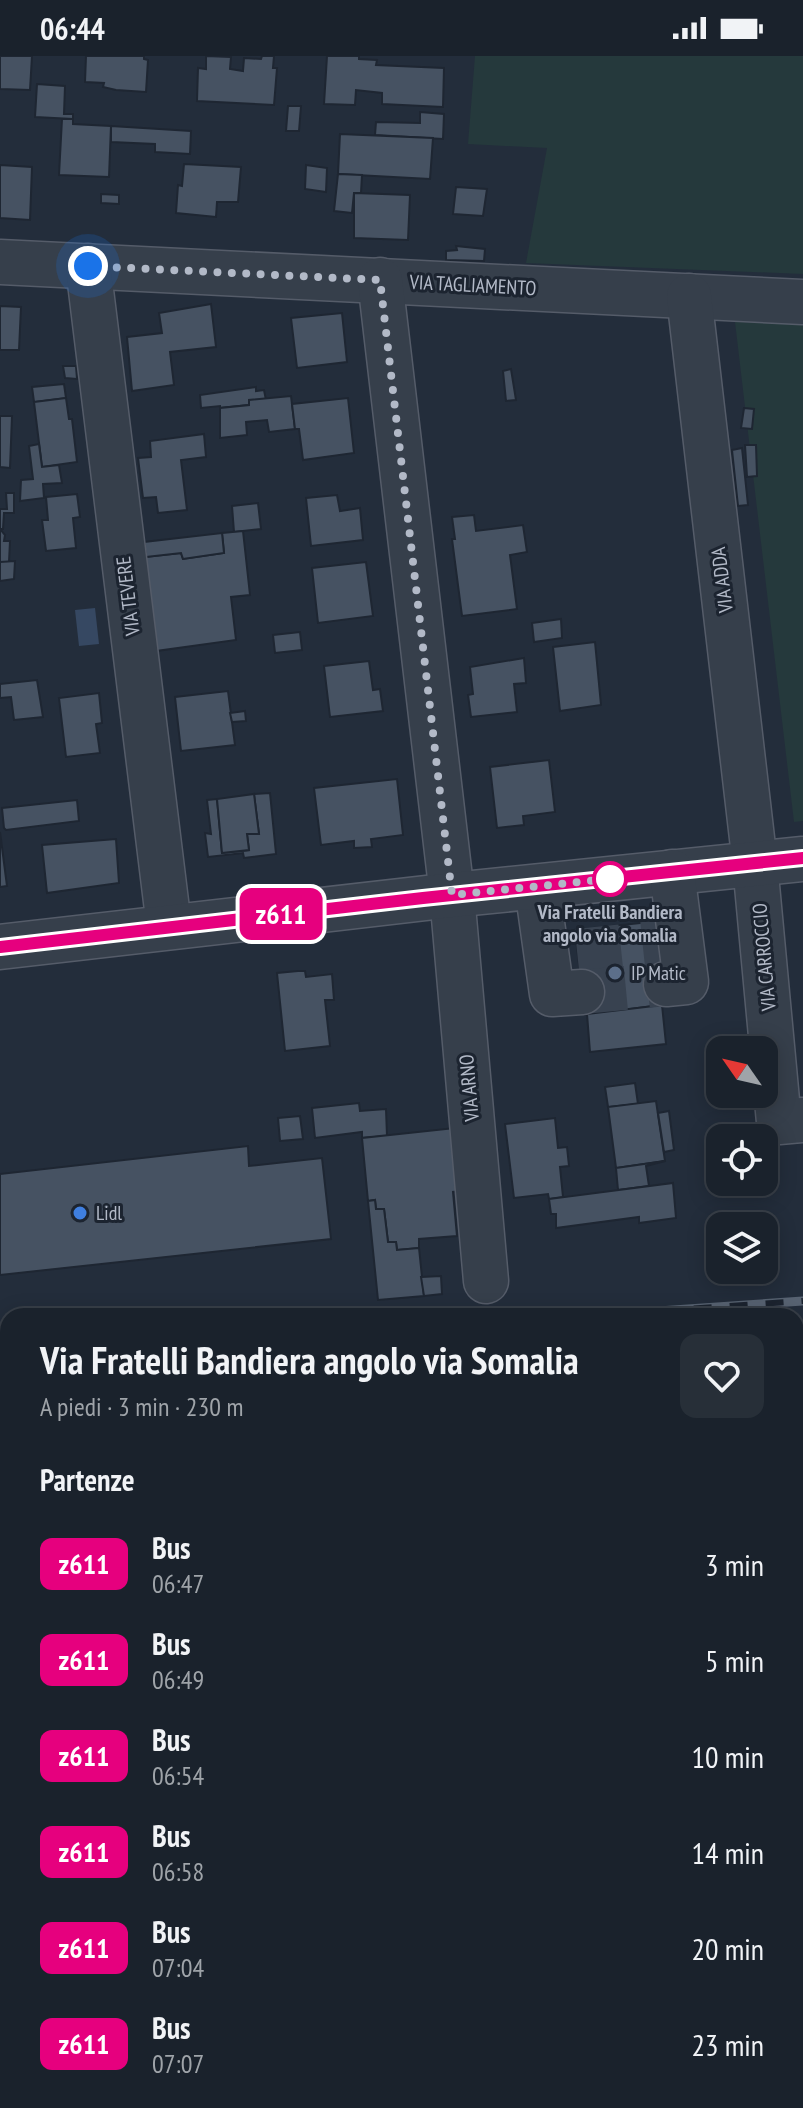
<!DOCTYPE html>
<html lang="it">
<meta charset="utf-8">
<style>
:root{--surface:#1a222c;--page:#272f38;--text:#f1f3f6;--muted:#9fa4a9;--line:#383f48}
body{margin:0;font-family:"PT Sans Narrow",sans-serif;background:var(--page);color:var(--text);height:100vh;display:flex;flex-direction:column;font-size:30px;white-space:nowrap}
*{box-sizing:border-box;margin:0}
p{font-size:26px;color:var(--muted)}
.icon{flex:none;width:44px;height:44px;fill:none;stroke:currentColor;stroke-width:2;stroke-linecap:round;stroke-linejoin:round}
.map{position:relative;flex:1;overflow:hidden}
.details{position:absolute;left:0px;top:1252px;width:804px;height:800px;display:flex;flex-direction:column;background:var(--surface);border-radius:24px 24px 0 0;box-shadow:0 4px 20px #0003,0 0 0 2px var(--line)}
.details>*{flex:none}
.badge{padding:0 16px;border-radius:12px;font-size:28px;line-height:52px}
.needle{width:52px;rotate:304deg}
.controls{position:absolute;left:706px;top:980px;display:grid;gap:16px}
.controls a{display:grid;place-items:center;width:72px;height:72px;border-radius:16px;background:var(--surface);box-shadow:0 4px 20px #0003,0 0 0 2px var(--line);font-size:40px}
.you{position:absolute;width:40px;height:40px;margin:-20px;border:6px solid #fff;border-radius:50%;background:#1a73e8;box-shadow:0 0 0 12px #1a73e833}
.map>.badge{position:absolute;translate:-50% -50%;box-shadow:0 0 0 4px #fff}
h2{padding:0 40px;font-size:30px;line-height:72px}
.round{display:grid;place-items:center;flex:none;width:84px;height:84px;border-radius:16px;background:var(--page)}
.overview{display:flex;align-items:center;justify-content:space-between;height:136px;padding:0 40px}
h1{font-size:38px;font-weight:700;line-height:60px}
ul{padding:0;list-style:none}
li{display:flex;align-items:center;gap:24px;height:96px;padding:0 40px}
li div{flex:1}
li b{display:block;font-size:30px}
li em{font-style:normal}
li .badge{min-width:88px;font-weight:700;text-align:center}
.status{display:flex;justify-content:space-between;align-items:center;height:56px;padding:0 40px;background:var(--surface);direction:ltr}
.status svg{height:22px;fill:currentColor}
.map>svg:first-child{display:block}
.green{fill:#25393c}
.water{fill:#364862}
.building{fill:#465262;stroke:#1e2632;stroke-width:2}
.lines{fill:none;stroke-linecap:round;stroke-linejoin:round}
.minor-tunnel{stroke:#384250;stroke-width:44;stroke-dasharray:44 22;stroke-linecap:butt}
.minor-casing{stroke:#555c69;stroke-width:47}
.path{stroke:#425659;stroke-width:5;stroke-dasharray:6 6;stroke-linecap:butt}
.minor{stroke:#363f4b;stroke-width:44}
.rail-casing{stroke:#586372;stroke-width:9}
.rail{stroke:#1c2430;stroke-width:6;stroke-dasharray:18;stroke-linecap:butt}
.line-casing{stroke:#fff;stroke-width:18}
.line{stroke:#e6007e;stroke-width:12}
.walk{stroke:#b2b9c7;stroke-width:8;stroke-dasharray:0 14.4}
.stop-dot{fill:#fff;stroke:#e6007e;stroke-width:4}
.service-dot{fill:#5c6f8a;stroke:#1c2430;stroke-width:3}
.shop-dot{fill:#3f7fe0;stroke:#1c2430;stroke-width:3}
.labels{text-anchor:middle;dominant-baseline:central;stroke-width:6;stroke-linejoin:round;paint-order:stroke}
.street-label{font-size:20px;fill:#b2b9c7;stroke:#1c2430}
.stop-label{font-size:20px;font-weight:bold;fill:#b2b9c7;stroke:#1c2430}
.poi-label{font-size:20px;fill:#b2b9c7;stroke:#1c2430;text-anchor:start}
</style>
<div class="status"><b>06:44</b><svg viewBox="0 0 49 12"><path d="M0 12V9h3v3zM5 12V6h3v6zM10 12V3h3v9zM15 12V0h3v12zM26 1h20v11H26zM47 4h2v5h-2z"/></svg></div>
<div class="map">
<svg width="803" height="2052" viewBox="0 0 803 2052">
<rect width="100%" height="100%" fill="#232d3b"/>
<g class="green">
<polygon points="475,0 803,0 803,218 526,207 547,92 468,88"/>
<polygon points="735,266 803,268 803,765 794,766"/>
<polygon points="796,1291 803,1291 803,1549 796,1551"/>
<polygon points="8,1336 8,1529 0,1529 0,1337"/>
</g>
<polygon class="water" points="95,552 99,588 79,590 75,554"/>
<g class="building">
<polygon points="0,0 32,0 30,34 0,33"/>
<polygon points="86,0 144,0 144,3 148,4 146,36 116,34 103,31 104,27 85,26"/>
<polygon points="206,0 231,1 230,13 243,15 244,2 261,3 262,0 274,0 273,12 277,12 274,49 197,45 198,12 206,13"/>
<polygon points="327,0 359,0 359,3 377,4 376,9 444,12 443,51 382,48 382,37 356,34 355,49 324,48"/>
<polygon points="37,28 65,30 64,58 73,58 73,63 35,61"/>
<polygon points="288,50 301,50 299,75 286,75"/>
<polygon points="420,56 444,58 443,83 375,79 376,66 420,67"/>
<polygon points="62,63 73,63 73,68 111,70 109,121 59,119"/>
<polygon points="111,70 191,75 190,98 155,96 155,88 111,86"/>
<polygon points="340,78 433,82 430,123 338,118"/>
<polygon points="184,108 241,111 238,146 217,146 216,161 176,157 178,129 182,130"/>
<polygon points="0,109 32,111 30,164 0,162"/>
<polygon points="306,109 327,112 326,136 305,133"/>
<polygon points="338,118 362,119 361,137 354,137 352,157 334,155"/>
<polygon points="456,131 487,133 483,160 453,158"/>
<polygon points="354,137 410,139 408,184 354,182"/>
<polygon points="101,138 119,139 119,148 101,147"/>
<polygon points="456,190 485,193 484,205 446,204 446,195 457,194"/>
<polygon points="211,248 216,291 170,296 174,329 132,335 127,281 162,277 159,257"/>
<polygon points="0,250 21,251 19,294 0,294"/>
<polygon points="342,257 347,306 297,312 291,262"/>
<polygon points="63,310 76,310 77,323 65,322"/>
<polygon points="511,313 516,344 506,345 503,315"/>
<polygon points="64,328 66,342 34,346 32,331"/>
<polygon points="256,331 256,335 264,334 266,344 249,344 249,349 220,352 220,350 201,352 200,339"/>
<polygon points="291,340 295,373 269,376 267,364 246,366 247,379 220,382 220,352 249,349 249,344"/>
<polygon points="66,342 69,363 72,363 77,406 42,411 34,346"/>
<polygon points="348,342 354,397 303,404 299,373 295,373 292,348"/>
<polygon points="744,352 754,353 752,373 741,372"/>
<polygon points="0,360 12,360 10,412 0,411"/>
<polygon points="204,378 206,401 181,404 187,454 158,457 156,441 143,442 138,402 151,401 150,385"/>
<polygon points="39,388 42,411 59,409 62,427 43,428 44,442 20,445 21,424 33,423 29,390"/>
<polygon points="745,389 756,389 757,420 747,421"/>
<polygon points="742,392 748,449 738,450 732,394"/>
<polygon points="6,437 14,437 14,457 4,457 3,473 0,473 0,453 7,453"/>
<polygon points="77,438 80,461 73,462 76,492 46,495 42,464 48,464 46,441"/>
<polygon points="337,439 340,455 360,452 363,484 311,490 306,442"/>
<polygon points="258,447 261,473 234,476 232,450"/>
<polygon points="474,459 476,475 523,469 527,496 510,499 517,553 462,560 452,483 455,483 452,461"/>
<polygon points="0,473 5,479 4,485 10,485 9,506 0,506"/>
<polygon points="243,475 250,539 231,541 236,584 156,595 145,501 181,497 183,503 224,497 222,477"/>
<polygon points="222,477 224,497 183,503 181,497 146,501 144,486"/>
<polygon points="15,505 14,523 0,525 0,506"/>
<polygon points="366,506 373,560 318,567 312,512"/>
<polygon points="561,563 562,582 534,586 532,567"/>
<polygon points="300,576 302,594 275,597 273,579"/>
<polygon points="595,586 601,649 560,655 553,591"/>
<polygon points="524,602 526,627 514,628 517,656 471,661 468,639 473,638 470,611"/>
<polygon points="369,605 373,634 380,633 383,655 330,661 324,610"/>
<polygon points="37,624 43,661 14,664 11,641 0,642 0,628"/>
<polygon points="228,635 235,689 181,695 175,641"/>
<polygon points="99,637 102,667 96,668 100,697 66,701 59,642"/>
<polygon points="245,655 246,665 232,666 230,657"/>
<polygon points="549,704 555,756 523,760 524,769 497,772 490,711"/>
<polygon points="397,723 403,779 371,783 372,791 354,792 354,785 321,789 314,732"/>
<polygon points="270,737 276,798 244,802 243,797 208,801 205,777 211,778 207,744 217,743 222,797 249,794 247,778 259,778 254,738"/>
<polygon points="254,738 259,778 247,778 249,794 222,797 217,743"/>
<polygon points="77,744 79,765 6,774 4,772 2,752"/>
<polygon points="0,776 7,830 0,831"/>
<polygon points="116,783 119,827 47,837 42,789"/>
<polygon points="659,865 668,948 585,959 575,874"/>
<polygon points="298,915 305,915 306,921 332,918 334,944 325,944 330,990 285,995 277,917"/>
<polygon points="662,949 666,988 590,996 587,958"/>
<polygon points="635,1027 638,1048 608,1051 605,1031"/>
<polygon points="656,1045 665,1105 616,1112 608,1051"/>
<polygon points="359,1047 360,1055 386,1053 387,1080 362,1082 362,1076 315,1082 312,1052"/>
<polygon points="669,1055 674,1094 664,1096 658,1057"/>
<polygon points="300,1060 303,1083 280,1085 278,1062"/>
<polygon points="555,1062 558,1092 567,1091 569,1110 560,1111 563,1141 549,1143 548,1138 514,1142 505,1068"/>
<polygon points="455,1072 462,1135 453,1136 457,1180 419,1183 419,1192 397,1194 396,1186 388,1186 384,1153 376,1153 375,1144 368,1145 362,1082"/>
<polygon points="248,1090 249,1110 322,1102 331,1183 0,1219 0,1118"/>
<polygon points="665,1105 646,1110 649,1130 618,1134 616,1112"/>
<polygon points="673,1127 676,1162 639,1167 639,1161 556,1172 556,1158 551,1158 549,1143"/>
<polygon points="375,1144 376,1153 384,1153 388,1186 396,1186 397,1194 419,1192 424,1240 378,1244 368,1145"/>
<polygon points="441,1220 442,1238 424,1240 421,1221"/>
<polygon points="796,1588 802,1588 803,1594 803,1669 796,1670"/>
<polygon points="8,1615 8,1675 0,1676 0,1616"/>
<polygon points="8,1954 8,1969 0,1969 0,1955"/>
<polygon points="0,1969 8,1969 8,2001 0,2002"/>
<polygon points="43,2044 124,2044 125,2052 44,2052"/>
<polygon points="124,2044 150,2044 151,2052 125,2052"/>
<polygon points="150,2044 194,2044 195,2052 151,2052"/>
<polygon points="583,2044 605,2044 606,2052 584,2052"/>
<polygon points="643,2044 708,2044 709,2052 644,2052"/>
<polygon points="708,2044 745,2044 746,2052 709,2052"/>
</g>
<g class="lines">
<g class="minor-tunnel">
<polyline points="577,895 662,886"/>
<polyline points="582,936 666,928"/>
</g>
<defs>
<g id="minor">
<polyline points="0,206 803,246"/>
<polyline points="88,210 169,870"/>
<polyline points="380,224 452,839 486,1225"/>
<polyline points="689,240 755,808 779,1066 803,1064"/>
<polyline points="537,831 552,938 582,936"/>
<polyline points="0,891 452,839 803,803"/>
<polyline points="666,928 686,926 672,816"/>
<polyline points="0,1536 8,1536"/>
<polyline points="0,1872 8,1871"/>
<polyline points="796,1962 803,1961"/>
<polyline points="469,2044 470,2052"/>
</g>
</defs>
<use href="#minor" class="minor-casing"/>
<polyline class="path" points="796,1428 803,1427"/>
<use href="#minor" class="minor"/>
<defs>
<g id="rail">
<polyline points="586,1260 803,1245"/>
<polyline points="796,1277 803,1276"/>
<polyline points="0,1299 8,1299"/>
<polyline points="0,1328 8,1327"/>
</g>
</defs>
<use href="#rail" class="rail-casing"/>
<use href="#rail" class="rail"/>
</g>
<g class="lines">
<defs>
<polyline id="line" points="0,891 423,842 803,802"/>
</defs>
<use href="#line" class="line-casing"/>
<use href="#line" class="line"/>
<polyline class="walk" points="88,210 380,224 452,839 618,822 610,823"/>
</g>
<circle class="stop-dot" cx="610" cy="823" r="16"/>
<circle class="service-dot" cx="615" cy="917" r="8"/>
<circle class="shop-dot" cx="80" cy="1157" r="8"/>
<g class="labels">
<g class="street-label">
<text transform="translate(473 229) rotate(3)">VIA TAGLIAMENTO</text>
<text transform="translate(722 524) rotate(-97)">VIA ADDA</text>
<text transform="translate(128 540) rotate(-97)">VIA TEVERE</text>
<text transform="translate(764 901) rotate(-95)">VIA CARROCCIO</text>
<text transform="translate(469 1032) rotate(-95)">VIA ARNO</text>
</g>
<g class="stop-label">
<text x="610" y="856">Via Fratelli Bandiera<tspan x="610" dy="23">angolo via Somalia</tspan></text>
</g>
<g class="poi-label">
<text x="631" y="917">IP Matic</text>
<text x="96" y="1157">Lidl</text>
</g>
</g>
</svg>
<div class="controls">
<a><svg class="needle" viewBox="-14 -14 28 28"><path d="M0-13l5 13h-10z" fill="#e53935"/><path d="M0 13l5-13h-10z" fill="#9fa4a9"/></svg></a>
<a><svg class="icon" aria-label="locate" viewBox="0 0 24 24"><circle cx="12" cy="12" r="6"/><path d="M12 2v4M12 18v4M2 12h4M18 12h4"/></svg></a>
<a><svg class="icon" aria-label="layers" viewBox="0 0 24 24"><path d="M12 4l9 5-9 5-9-5zM3 14l9 5 9-5"/></svg></a>
</div>
<div class="you" style="left:88px;top:210px"></div>
<b class="badge" style="left:281px;top:858px;background:#e6007e;color:#fff">z611</b>
<section class="details">
<div class="overview"><div><h1>Via Fratelli Bandiera angolo via Somalia</h1><p>A piedi · 3 min · 230 m</p></div><a class="round"><svg class="icon" aria-label="heart" viewBox="0 0 24 24"><path d="M12 20l-8-8c-3-5 5-10 8-4 3-6 11-1 8 4z"/></svg></a></div>
<h2>Partenze</h2>
<ul>
<li><span class="badge" style="background:#e6007e;color:#fff">z611</span><div><b>Bus</b><p>06:47</p></div><em>3 min</em></li>
<li><span class="badge" style="background:#e6007e;color:#fff">z611</span><div><b>Bus</b><p>06:49</p></div><em>5 min</em></li>
<li><span class="badge" style="background:#e6007e;color:#fff">z611</span><div><b>Bus</b><p>06:54</p></div><em>10 min</em></li>
<li><span class="badge" style="background:#e6007e;color:#fff">z611</span><div><b>Bus</b><p>06:58</p></div><em>14 min</em></li>
<li><span class="badge" style="background:#e6007e;color:#fff">z611</span><div><b>Bus</b><p>07:04</p></div><em>20 min</em></li>
<li><span class="badge" style="background:#e6007e;color:#fff">z611</span><div><b>Bus</b><p>07:07</p></div><em>23 min</em></li>
</ul>
</section>
</div>
